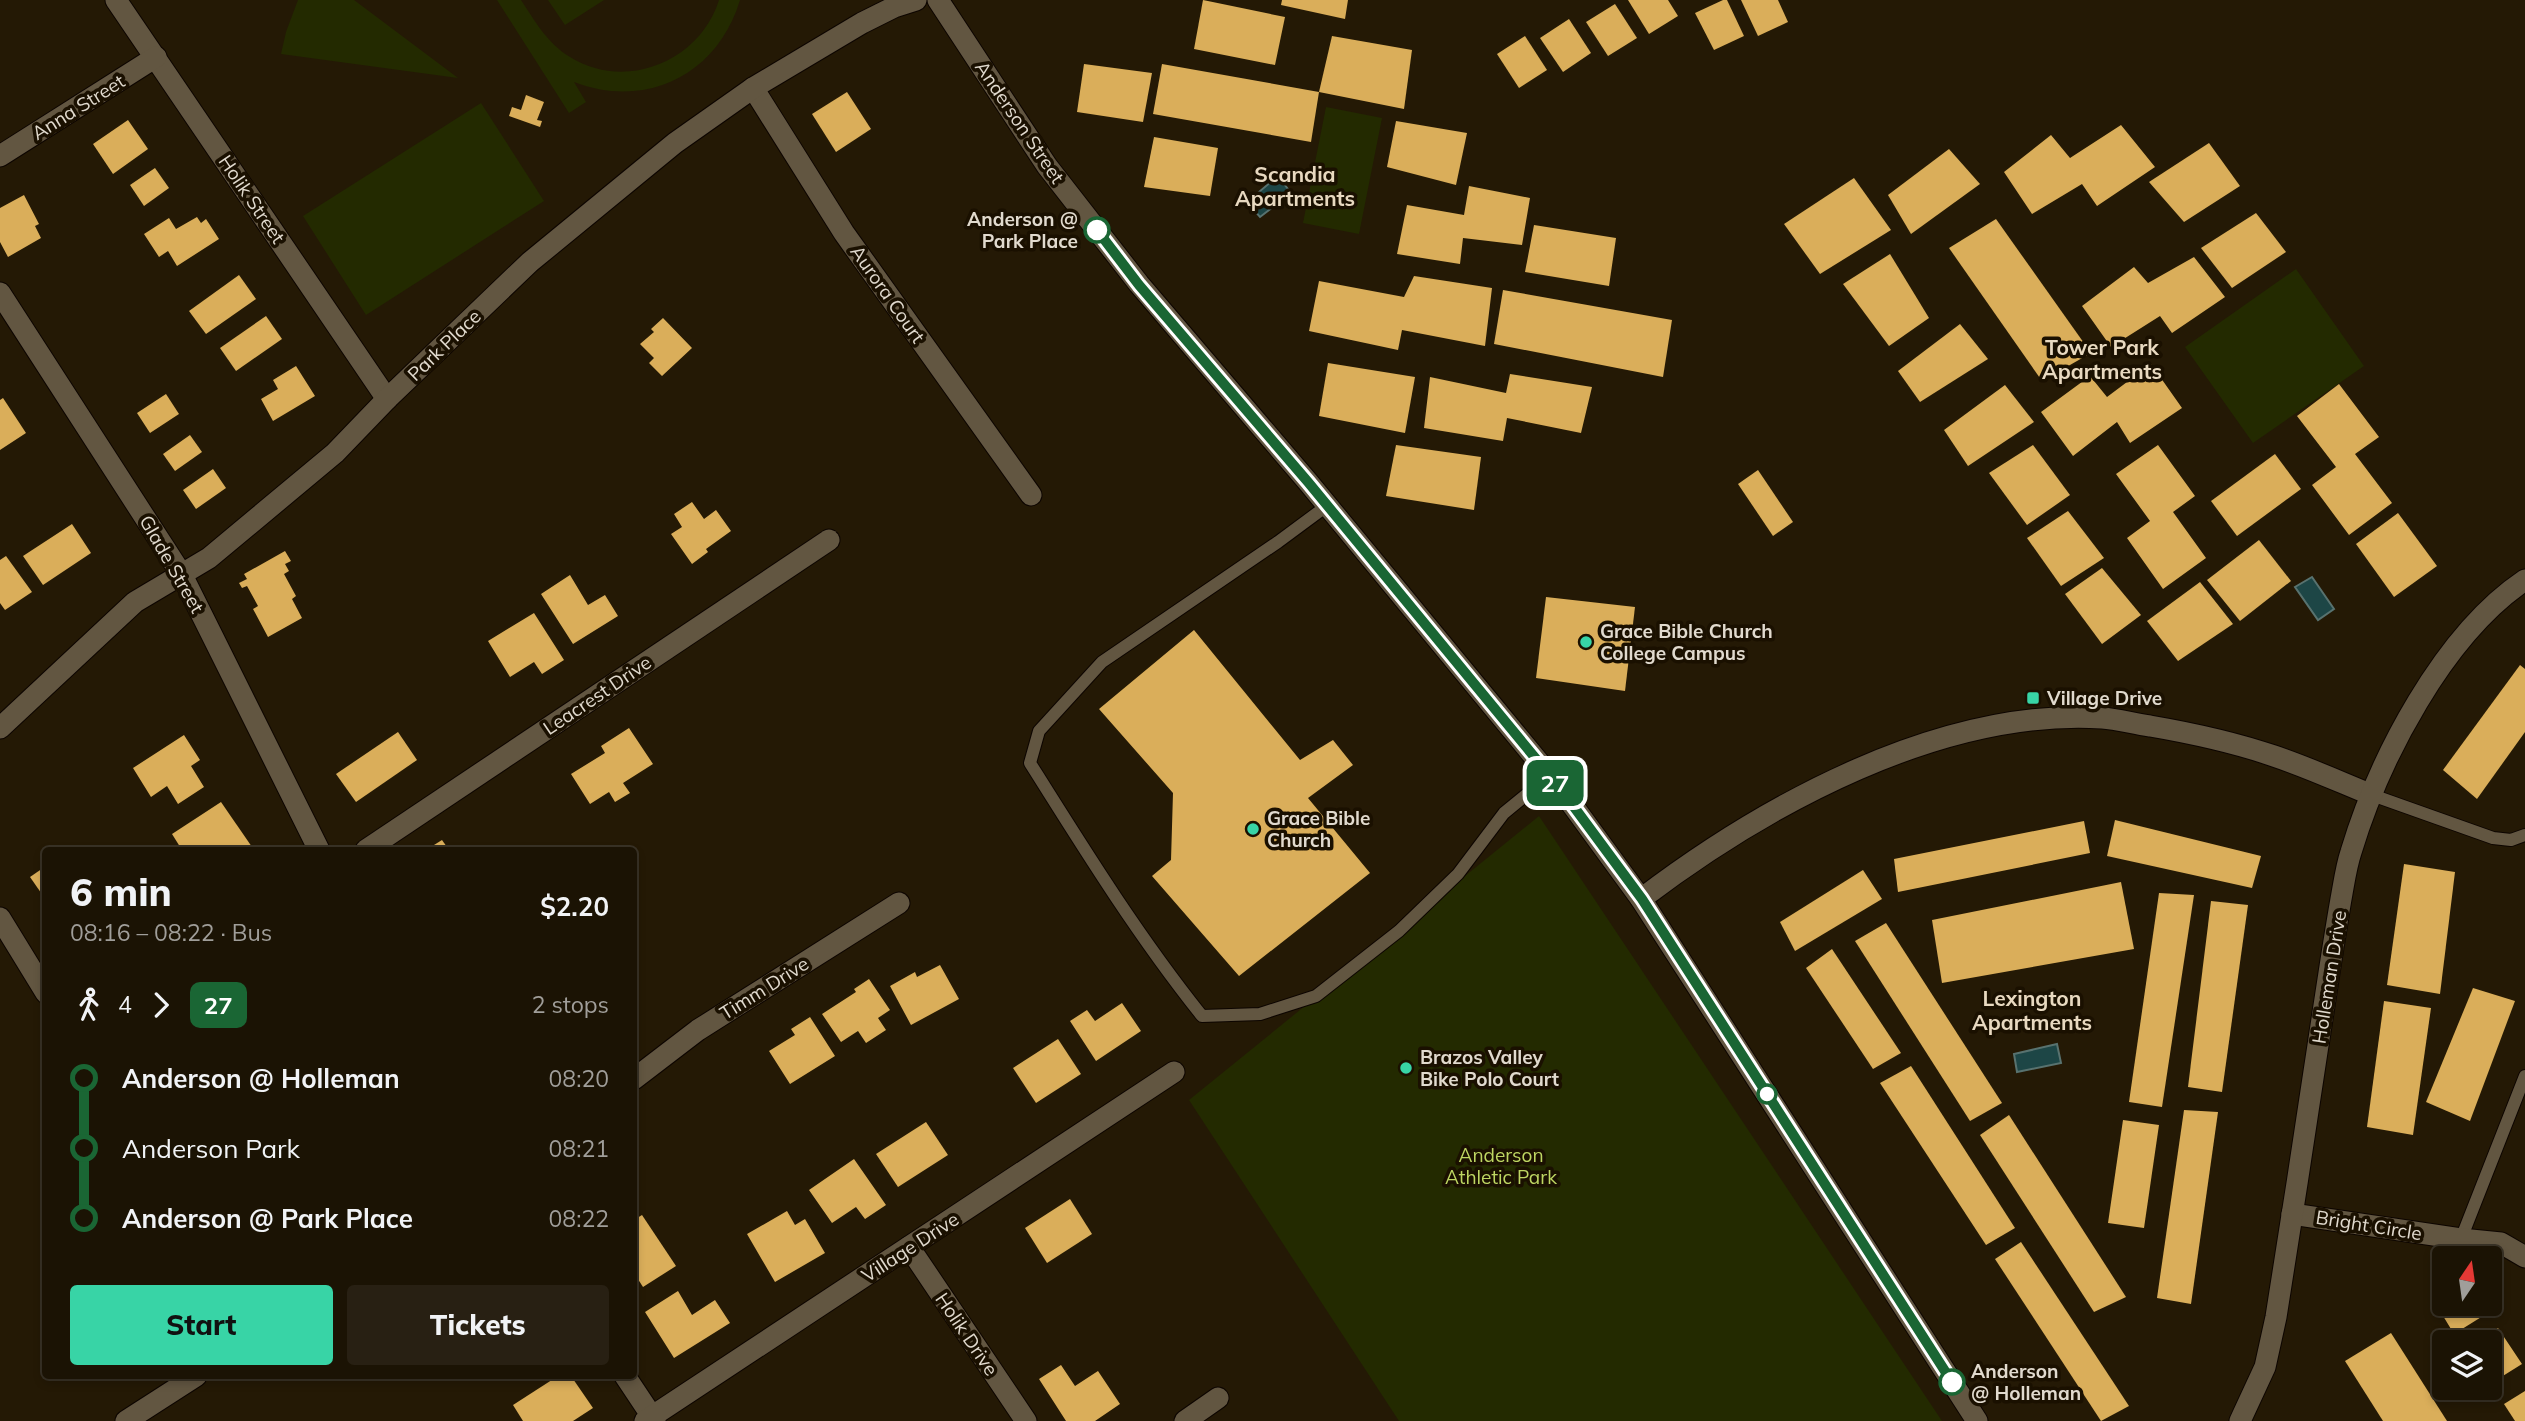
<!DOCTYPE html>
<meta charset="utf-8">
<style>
:root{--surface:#1b1304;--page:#282013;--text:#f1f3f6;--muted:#a09e9a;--line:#393226;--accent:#38d4a6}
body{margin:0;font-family:Mulish,sans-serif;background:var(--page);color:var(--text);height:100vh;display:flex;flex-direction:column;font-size:26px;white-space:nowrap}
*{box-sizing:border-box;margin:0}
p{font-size:23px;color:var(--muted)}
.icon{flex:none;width:38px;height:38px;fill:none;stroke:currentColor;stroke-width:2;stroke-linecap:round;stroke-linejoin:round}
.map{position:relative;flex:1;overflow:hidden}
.details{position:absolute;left:42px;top:847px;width:595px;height:532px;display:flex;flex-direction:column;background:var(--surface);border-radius:7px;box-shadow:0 4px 10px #0003,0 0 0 2px var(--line)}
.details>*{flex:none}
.badge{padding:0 14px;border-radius:10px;font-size:24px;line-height:46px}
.needle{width:46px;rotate:13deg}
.controls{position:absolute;left:2432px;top:1246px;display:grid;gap:14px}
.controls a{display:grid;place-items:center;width:70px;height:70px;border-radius:7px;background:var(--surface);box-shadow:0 4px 10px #0003,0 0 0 2px var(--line);font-size:35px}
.map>.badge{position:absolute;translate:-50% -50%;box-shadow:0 0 0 4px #fff}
.legs{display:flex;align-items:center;gap:10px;height:77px;padding:0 28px;font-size:23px}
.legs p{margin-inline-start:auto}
.overview{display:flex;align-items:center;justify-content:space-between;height:119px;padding:0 28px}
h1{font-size:38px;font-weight:800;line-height:52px}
.button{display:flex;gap:14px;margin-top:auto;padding:14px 28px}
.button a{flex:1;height:80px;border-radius:7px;background:var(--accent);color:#111;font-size:28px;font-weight:800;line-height:80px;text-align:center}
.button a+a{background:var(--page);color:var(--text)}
ul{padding:0 28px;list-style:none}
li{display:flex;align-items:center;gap:24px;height:70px;font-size:26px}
li i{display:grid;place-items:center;width:10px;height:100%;margin:0 9px;background:currentColor}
li i::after{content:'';width:18px;height:18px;margin:-9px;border:5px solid;border-radius:50%;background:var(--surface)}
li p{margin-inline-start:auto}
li:first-child i{background:linear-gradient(#0000 50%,currentColor 0)}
li:last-child i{background:linear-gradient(currentColor 50%,#0000 0)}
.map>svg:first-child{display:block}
.green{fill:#232a00}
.water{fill:#1d4646;stroke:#58726f;stroke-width:2}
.building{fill:#daae5a}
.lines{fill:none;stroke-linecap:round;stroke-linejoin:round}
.service-casing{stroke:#0d0500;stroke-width:14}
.minor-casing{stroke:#0d0500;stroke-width:23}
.tertiary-casing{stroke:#0d0500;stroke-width:23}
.service{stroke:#625641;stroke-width:12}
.minor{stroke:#625641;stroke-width:21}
.tertiary{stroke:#625641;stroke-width:21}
.line-1-casing{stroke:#fff;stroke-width:16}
.line-1{stroke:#1a6634;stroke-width:10}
.stop-1-dot{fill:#fff;stroke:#1a6634;stroke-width:3.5}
.poi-dot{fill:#38d4a6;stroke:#1a1000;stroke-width:2.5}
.labels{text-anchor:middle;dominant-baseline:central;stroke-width:7;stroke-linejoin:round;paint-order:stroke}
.street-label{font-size:19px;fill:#e1dace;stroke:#1a1000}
.stop-label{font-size:19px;font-weight:bold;fill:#e1dace;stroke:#1a1000;text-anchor:end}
.poi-label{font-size:19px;font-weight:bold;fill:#e1dace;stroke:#1a1000;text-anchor:start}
.park-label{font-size:19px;fill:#bed662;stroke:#1a1000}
.neighbourhood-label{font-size:21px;font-weight:bold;fill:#e8d9c0;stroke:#1a1000}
</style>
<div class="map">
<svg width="2525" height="1421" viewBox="0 0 2525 1421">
<rect width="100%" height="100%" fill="#241905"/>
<g class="green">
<polygon points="298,0 354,0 458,78 281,54 286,32"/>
<path d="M 497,0 L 521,0 C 535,21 547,43 570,57 C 626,92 700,61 719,0 L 740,0 C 718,74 647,110 574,82 L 586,102 L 569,113 Z"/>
<polygon points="548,0 604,0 565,25"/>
<polygon points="481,103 544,201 366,315 303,216"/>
<polygon points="1326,107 1382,118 1359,234 1303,223"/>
<polygon points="2296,269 2364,366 2253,443 2185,347"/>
<polygon points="1539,816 1942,1421 1399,1421 1189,1100"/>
</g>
<g class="water">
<polygon points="1278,176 1291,193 1260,217 1247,202"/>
<polygon points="2312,577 2334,609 2318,620 2295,587"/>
<polygon points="2057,1044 2061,1063 2017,1072 2014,1054"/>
</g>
<g class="building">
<polygon points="1203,0 1285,17 1275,65 1194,49"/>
<polygon points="1282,0 1348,0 1345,19 1281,5"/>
<polygon points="1628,0 1668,0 1678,16 1649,34"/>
<polygon points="1723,0 1727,0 1744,36 1714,50 1695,13"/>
<polygon points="1741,0 1778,0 1788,22 1758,36"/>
<polygon points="1615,4 1637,38 1608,56 1586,22"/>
<polygon points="1569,19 1591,53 1563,72 1540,38"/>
<polygon points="1332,36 1412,50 1404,109 1319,92"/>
<polygon points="1525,36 1547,70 1519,88 1497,54"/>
<polygon points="1084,64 1152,73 1143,122 1077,112"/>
<polygon points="1162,64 1319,92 1311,142 1153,114"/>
<polygon points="847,92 871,129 836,152 812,114"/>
<polygon points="526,95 544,102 537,120 542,121 540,127 509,116 512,107 521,110"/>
<polygon points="128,120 148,149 113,174 93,144"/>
<polygon points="1396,121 1467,133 1456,185 1387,167"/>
<polygon points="2121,125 2155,167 2097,206 2082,184 2032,214 2004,172 2051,135 2070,158"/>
<polygon points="1154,137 1218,148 1210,196 1144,187"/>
<polygon points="2209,143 2240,186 2184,222 2149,182"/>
<polygon points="1949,149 1980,184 1911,234 1888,195"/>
<polygon points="155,168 169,188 144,206 130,185"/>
<polygon points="1854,178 1891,230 1820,274 1784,224"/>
<polygon points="1469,186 1530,198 1522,245 1463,238 1460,264 1397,254 1407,205 1464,215"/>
<polygon points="24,195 39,224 35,226 41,238 8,257 0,242 0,208"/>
<polygon points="2256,213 2286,252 2232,288 2201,248"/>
<polygon points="197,217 201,223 206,219 219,239 177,266 168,251 159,257 144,234 169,218 176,229"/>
<polygon points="1996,219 2091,353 2042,381 1949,248"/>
<polygon points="1534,225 1616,238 1609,286 1525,272"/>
<polygon points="1890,254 1929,318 1889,346 1843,284"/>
<polygon points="2194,257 2225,297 2172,333 2160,316 2111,347 2082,306 2134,267 2148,283"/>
<polygon points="239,275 256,299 206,334 189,311"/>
<polygon points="1414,276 1492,288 1485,346 1402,330 1398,350 1309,331 1319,281 1404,297"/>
<polygon points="1503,290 1672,320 1663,377 1494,344"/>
<polygon points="266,316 282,339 236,371 220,348"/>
<polygon points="663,318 692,348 662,376 649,363 654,358 640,344 654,332 651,329"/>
<polygon points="1960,324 1988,359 1920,402 1898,371"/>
<polygon points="1328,363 1415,377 1405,433 1319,416"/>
<polygon points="2151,364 2182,408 2130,443 2117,422 2073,456 2041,412 2090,376 2107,397"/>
<polygon points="296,366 315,396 273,421 261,399 278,389 273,380"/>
<polygon points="1510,374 1592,387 1581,433 1507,418 1503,441 1424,428 1430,377 1506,393"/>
<polygon points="2339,384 2379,437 2355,454 2392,503 2349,535 2312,485 2336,467 2297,416"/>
<polygon points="2005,385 2034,422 1968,466 1944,430"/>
<polygon points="166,394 179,414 150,433 137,413"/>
<polygon points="3,398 26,433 0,450 0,400"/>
<polygon points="190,435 202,452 175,471 163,454"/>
<polygon points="1396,445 1481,457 1474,510 1386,496"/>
<polygon points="2033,445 2070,495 2027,525 1989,473"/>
<polygon points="2158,445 2195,496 2173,512 2206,558 2163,589 2127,538 2150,521 2116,474"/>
<polygon points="2275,454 2301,489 2237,536 2211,501"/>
<polygon points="213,469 226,488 196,509 183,490"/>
<polygon points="1758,470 1793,522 1773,536 1738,484"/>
<polygon points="692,502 704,519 716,510 731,531 706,549 708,552 692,564 671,534 682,527 674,514"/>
<polygon points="2068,511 2104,558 2061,586 2027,538"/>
<polygon points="2398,513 2437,566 2394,597 2356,544"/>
<polygon points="72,524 91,553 43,585 23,556"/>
<polygon points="2259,540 2291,581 2240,621 2207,580"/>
<polygon points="285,551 291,561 285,564 289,571 284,574 296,596 292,599 302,618 268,637 253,609 258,606 247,586 242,588 239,583 247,579 244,574"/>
<polygon points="6,556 32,592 5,610 0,603 0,560"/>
<polygon points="2102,568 2141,615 2102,644 2065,594"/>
<polygon points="570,575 588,605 605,595 618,616 573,644 541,594"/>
<polygon points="2200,582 2233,624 2178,661 2147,621"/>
<polygon points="1546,597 1635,607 1625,691 1536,678"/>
<polygon points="534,613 564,660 542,674 534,662 510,677 488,641"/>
<polygon points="1194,630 1300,760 1333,740 1353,765 1308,798 1370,873 1239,976 1152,876 1171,860 1173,793 1099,709"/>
<polygon points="2520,665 2525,669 2525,732 2477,799 2443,770"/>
<polygon points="629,728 653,764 623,783 630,793 615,802 609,792 590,804 571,774 605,753 601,746"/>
<polygon points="398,732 417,760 356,802 336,774"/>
<polygon points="184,735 200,760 191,766 204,787 178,804 167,786 151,797 133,768"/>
<polygon points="221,802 252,847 247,850 182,850 172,834"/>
<polygon points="2115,820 2261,856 2252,888 2107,856"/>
<polygon points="2084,821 2090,853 1898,892 1894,859"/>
<polygon points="442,840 449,850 426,850"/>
<polygon points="2404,864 2455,872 2440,994 2387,985"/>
<polygon points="46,866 46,900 30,877"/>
<polygon points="1863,870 1882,899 1795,951 1780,922"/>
<polygon points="2121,882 2134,949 1942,983 1932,920"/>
<polygon points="2159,893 2194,895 2162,1107 2129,1102"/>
<polygon points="2211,901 2248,905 2222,1092 2188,1087"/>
<polygon points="1886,923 2002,1103 1970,1121 1855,941"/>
<polygon points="1832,949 1901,1053 1873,1069 1806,968"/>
<polygon points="940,965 959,999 911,1025 890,986 915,972 917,977"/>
<polygon points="869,979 890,1010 878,1018 886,1030 866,1043 858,1031 841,1042 822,1014 856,992 854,989"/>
<polygon points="2473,988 2515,1001 2470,1121 2426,1102"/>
<polygon points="2384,1001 2431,1008 2413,1135 2367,1127"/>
<polygon points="1122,1003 1141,1031 1096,1061 1070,1021 1087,1010 1095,1021"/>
<polygon points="810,1017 835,1056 790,1084 769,1051 795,1035 791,1029"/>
<polygon points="1058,1039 1081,1074 1036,1103 1013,1068"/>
<polygon points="1911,1066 2015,1228 1986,1245 1880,1083"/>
<polygon points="2184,1110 2218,1112 2191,1304 2157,1298"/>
<polygon points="2009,1115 2126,1297 2094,1312 1980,1135"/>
<polygon points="2123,1120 2159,1125 2144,1228 2108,1223"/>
<polygon points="926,1122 948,1155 898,1187 876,1154"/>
<polygon points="854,1159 886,1205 865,1219 856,1207 832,1223 809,1190"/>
<polygon points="1070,1199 1092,1234 1047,1263 1025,1228"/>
<polygon points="787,1211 795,1225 805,1219 825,1253 775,1282 747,1234"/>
<polygon points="642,1215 676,1266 643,1287 634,1273 634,1220"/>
<polygon points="2021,1242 2129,1406 2101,1421 1995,1259"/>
<polygon points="678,1291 692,1315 715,1300 730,1323 674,1358 645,1312"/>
<polygon points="2445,1294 2445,1304 2487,1304 2491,1311 2454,1334 2434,1301"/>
<polygon points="2498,1328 2522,1364 2490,1384 2490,1342 2475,1342"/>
<polygon points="2391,1333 2447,1421 2383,1421 2345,1361"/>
<polygon points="1061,1365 1075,1386 1098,1371 1120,1404 1095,1421 1066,1421 1039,1379"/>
<polygon points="558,1376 571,1376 593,1408 573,1421 523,1421 513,1405"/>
<polygon points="2525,1391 2525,1421 2515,1421 2504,1404"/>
</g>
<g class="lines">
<defs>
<g id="service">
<path d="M 1328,505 L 1278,542 L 1102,662 L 1039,731 L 1030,763 C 1084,849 1138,936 1202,1016 L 1260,1014 L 1316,996 L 1399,931 L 1458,874 L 1504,813 L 1549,776"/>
<polyline points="2372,795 2493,838 2511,840 2525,835"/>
<polyline points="2461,1239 2525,1076"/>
</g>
<g id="minor">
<polyline points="116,0 387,399"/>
<polyline points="753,88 844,233 1031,495"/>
<polyline points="0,156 156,57"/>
<polyline points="0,293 182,575 319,850"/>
<polyline points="0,728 135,602 209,558 335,453 387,399 530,262 675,143 753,88 862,23 894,7 916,0"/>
<polyline points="366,850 829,540"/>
<path d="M 1641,899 C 1766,804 1941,708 2102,718 C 2118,719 2134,724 2150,726 C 2191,733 2233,742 2274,756 C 2307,767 2340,782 2372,795"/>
<polyline points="0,918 46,993"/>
<polyline points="634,1079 698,1030 899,903"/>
<polyline points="2292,1214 2461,1239 2501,1243 2525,1257"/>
<polyline points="909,1247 1026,1421"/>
<polyline points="625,1376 655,1421"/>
<polyline points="126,1421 196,1376"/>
<polyline points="645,1421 1174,1072"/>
<polyline points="1185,1421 1218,1398"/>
</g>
<g id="tertiary">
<polyline points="938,0 1047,166 1139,284 1308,482 1560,788 1641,899 1977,1421"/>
<path d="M 2240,1421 L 2265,1367 L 2276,1317 C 2292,1218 2307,1118 2322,1019 C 2328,979 2334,939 2341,899 C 2344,883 2346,867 2351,852 C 2379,759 2443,635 2525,580"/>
</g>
</defs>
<use href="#service" class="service-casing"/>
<use href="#minor" class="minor-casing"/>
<use href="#tertiary" class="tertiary-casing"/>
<use href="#service" class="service"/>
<use href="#minor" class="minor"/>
<use href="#tertiary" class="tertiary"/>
</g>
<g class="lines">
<defs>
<polyline id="line-1" points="1097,230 1139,285 1308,482 1560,788 1642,899 1952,1382"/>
</defs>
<use href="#line-1" class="line-1-casing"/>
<use href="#line-1" class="line-1"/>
</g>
<g class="stop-1-dot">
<circle cx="1097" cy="230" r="12"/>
<circle cx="1767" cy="1094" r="9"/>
<circle cx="1952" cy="1382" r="12"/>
</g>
<g class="poi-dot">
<circle cx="1586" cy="642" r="7"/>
<rect x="2026" y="691" width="14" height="14" rx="3.5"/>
<circle cx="1253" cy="829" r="7"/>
<circle cx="1406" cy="1068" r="7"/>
</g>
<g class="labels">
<g class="street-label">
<text transform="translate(78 107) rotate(-32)">Anna Street</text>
<text transform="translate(1020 122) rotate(56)">Anderson Street</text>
<text transform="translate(252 199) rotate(56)">Holik Street</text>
<text transform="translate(888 294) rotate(55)">Aurora Court</text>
<text transform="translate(444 345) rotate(-44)">Park Place</text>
<text transform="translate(172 564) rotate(60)">Glade Street</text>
<text transform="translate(597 695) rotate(-34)">Leacrest Drive</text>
<text transform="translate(2329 977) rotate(-81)">Holleman Drive</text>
<text transform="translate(764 988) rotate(-32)">Timm Drive</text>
<text transform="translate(2369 1225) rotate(9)">Bright Circle</text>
<text transform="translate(910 1247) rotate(-33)">Village Drive</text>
<text transform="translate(967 1334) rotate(56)">Holik Drive</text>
</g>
<g class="stop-label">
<text x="1078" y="219">Anderson @<tspan x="1078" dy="22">Park Place</tspan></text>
<text x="1971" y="1371" text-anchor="start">Anderson<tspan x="1971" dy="22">@ Holleman</tspan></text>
</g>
<g class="poi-label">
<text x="1600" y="631">Grace Bible Church<tspan x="1600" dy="22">College Campus</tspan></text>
<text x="2047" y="698">Village Drive</text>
<text x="1267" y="818">Grace Bible<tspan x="1267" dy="22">Church</tspan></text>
<text x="1420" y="1057">Brazos Valley<tspan x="1420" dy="22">Bike Polo Court</tspan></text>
</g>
<g class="park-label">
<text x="1501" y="1155">Anderson<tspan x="1501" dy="22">Athletic Park</tspan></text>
</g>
<g class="neighbourhood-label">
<text x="1295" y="174">Scandia<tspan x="1295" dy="24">Apartments</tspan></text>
<text x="2102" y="347">Tower Park<tspan x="2102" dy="24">Apartments</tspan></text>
<text x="2032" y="998">Lexington<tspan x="2032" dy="24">Apartments</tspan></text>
</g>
</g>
</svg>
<div class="controls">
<a><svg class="needle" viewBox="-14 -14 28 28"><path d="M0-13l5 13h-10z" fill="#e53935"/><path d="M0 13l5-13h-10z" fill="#a09e9a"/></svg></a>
<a><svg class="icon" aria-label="layers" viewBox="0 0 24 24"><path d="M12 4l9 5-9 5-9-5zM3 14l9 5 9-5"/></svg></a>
</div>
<b class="badge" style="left:1555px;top:783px;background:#1a6634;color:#fff">27</b>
<section class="details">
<div class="overview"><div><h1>6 min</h1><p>08:16 – 08:22 · Bus</p></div><b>$2.20</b></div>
<div class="legs"><svg class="icon" aria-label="walk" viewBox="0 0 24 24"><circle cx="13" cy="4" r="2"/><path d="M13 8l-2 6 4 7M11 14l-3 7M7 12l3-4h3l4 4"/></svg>4<svg class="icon" aria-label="forward" viewBox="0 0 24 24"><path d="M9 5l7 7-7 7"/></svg><b class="badge" style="background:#1a6634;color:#fff">27</b><p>2 stops</p></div>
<ul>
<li><i style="color:#1a6634"></i><b>Anderson @ Holleman</b><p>08:20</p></li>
<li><i style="color:#1a6634"></i><span>Anderson Park</span><p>08:21</p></li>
<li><i style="color:#1a6634"></i><b>Anderson @ Park Place</b><p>08:22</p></li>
</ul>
<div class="button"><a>Start</a><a>Tickets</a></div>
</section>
</div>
